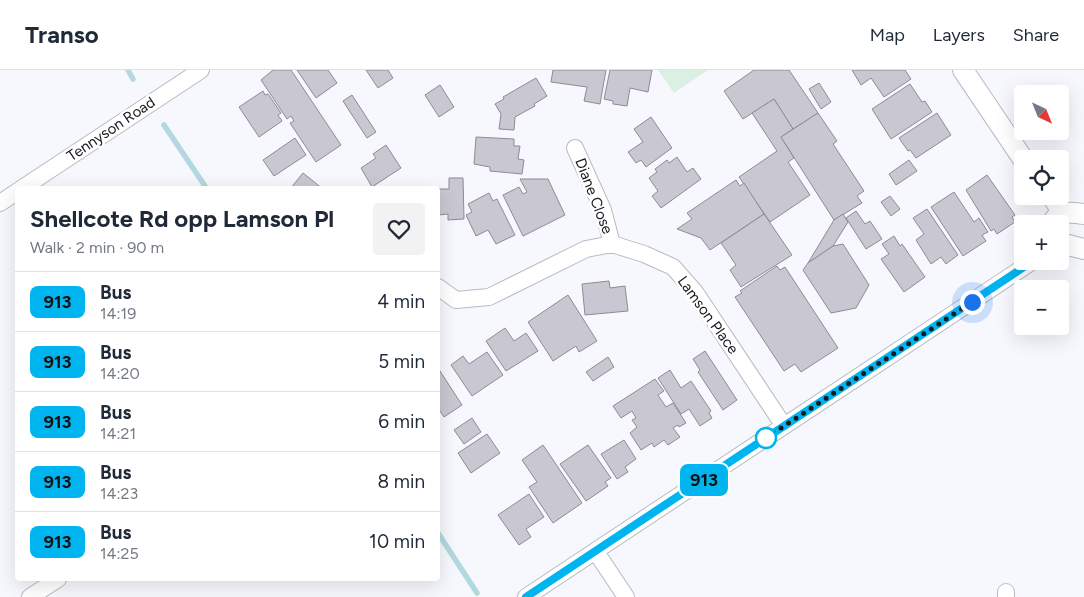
<!DOCTYPE html>
<meta charset="utf-8">
<style>
:root{--surface:#fff;--page:#f2f2f3;--text:#1f2937;--muted:#747a83;--line:#e0e1e3}
body{margin:0;font-family:Figtree,sans-serif;background:var(--page);color:var(--text);height:100vh;display:flex;flex-direction:column;font-size:19px;white-space:nowrap}
*{box-sizing:border-box;margin:0}
p{font-size:16px;color:var(--muted)}
.icon{flex:none;width:28px;height:28px;fill:none;stroke:currentColor;stroke-width:2;stroke-linecap:round;stroke-linejoin:round}
.map{position:relative;flex:1;overflow:hidden}
.panel{position:absolute;left:15px;top:116px;width:425px;height:395px;display:flex;flex-direction:column;background:var(--surface);border-radius:5px;box-shadow:0 5px 20px #0002}
.panel>*{flex:none}
.badge{padding:0 10px;border-radius:8px;font-size:18px;line-height:32px}
.needle{width:32px;rotate:137deg}
.fabs{position:absolute;left:1014px;top:15px;display:grid;gap:10px}
.fabs a{display:grid;place-items:center;width:55px;height:55px;border-radius:5px;background:var(--surface);box-shadow:0 5px 20px #0002;font-size:25px}
.you{position:absolute;width:25px;height:25px;margin:-12px;border:4px solid #fff;border-radius:50%;background:#1a73e8;box-shadow:0 0 0 8px #1a73e833}
.map>.badge{position:absolute;translate:-50% -50%;box-shadow:0 0 0 2px #fff}
.round{display:grid;place-items:center;flex:none;width:52px;height:52px;border-radius:5px;background:var(--page)}
.headline{display:flex;align-items:center;justify-content:space-between;height:85px;padding:0 15px}
h1{font-size:24px;font-weight:700;line-height:38px}
ul{padding:0;list-style:none}
li{display:flex;align-items:center;gap:15px;height:60px;padding:0 15px;border-top:1px solid var(--line)}
li div{flex:1}
li b{display:block;font-size:19px}
li em{font-style:normal}
li .badge{min-width:55px;font-weight:700;text-align:center}
header{display:flex;align-items:center;gap:30px;box-sizing:border-box;height:70px;padding:0 25px;background:var(--surface);border-bottom:1px solid var(--line)}
header strong{font-size:24px}
nav{display:flex;gap:28px;margin-inline-start:auto;font-size:18px}
.map>svg:first-child{display:block}
.green{fill:#dcefe3}
.lines{fill:none;stroke-linecap:round;stroke-linejoin:round}
.stream{stroke:#b3d8e0;stroke-width:5.5}
.building{fill:#c9c7d1;stroke:#8d8b94}
.minor-casing{stroke:#b9bac4;stroke-width:18}
.tertiary-casing{stroke:#b9bac4;stroke-width:22}
.minor{stroke:#fff;stroke-width:16}
.tertiary{stroke:#fff;stroke-width:20}
.line-casing{stroke:#fff;stroke-width:11}
.line{stroke:#00b5ef;stroke-width:8}
.walk{stroke:#18191c;stroke-width:5;stroke-dasharray:0 9}
.stop-dot{fill:#fff;stroke:#00b5ef;stroke-width:2.5}
.labels{text-anchor:middle;dominant-baseline:central;stroke-width:5;stroke-linejoin:round;paint-order:stroke}
.street-label{font-size:15px;fill:#18191c;stroke:#fff}
</style>
<header>
<strong>Transo</strong>
<nav><a>Map</a><a>Layers</a><a>Share</a></nav>
</header>
<div class="map">
<svg width="1084" height="527" viewBox="0 0 1084 527">
<rect width="100%" height="100%" fill="#f7f8fe"/>
<polygon class="green" points="658,0 708,0 674,23"/>
<g class="lines">
<g class="stream">
<polyline points="128,0 133,9"/>
<polyline points="164,55 207,119"/>
<polyline points="438,463 477,523"/>
</g>
</g>
<g class="building">
<polygon points="273,0 291,0 341,75 316,92 290,53 294,51 291,46 287,49 261,10"/>
<polygon points="297,0 328,0 337,13 316,28"/>
<polygon points="366,0 388,0 393,8 378,18"/>
<polygon points="553,0 606,0 600,34 584,31 587,17 551,12"/>
<polygon points="610,0 652,0 648,22 630,18 627,36 613,34 613,31 604,29"/>
<polygon points="754,0 789,0 818,43 793,59 774,29 743,49 724,21"/>
<polygon points="852,0 905,0 911,9 884,27 871,8 861,15"/>
<polygon points="536,8 547,26 534,34 535,36 515,47 514,60 499,59 501,44 495,34 504,29 503,27"/>
<polygon points="819,13 831,32 821,39 809,19"/>
<polygon points="910,14 922,32 925,31 932,42 891,69 872,39"/>
<polygon points="440,15 454,37 439,47 425,25"/>
<polygon points="263,21 265,25 268,24 281,43 278,45 282,51 259,67 239,37"/>
<polygon points="352,25 376,62 367,68 343,31"/>
<polygon points="774,29 793,59 781,67 794,88 788,92 810,125 770,152 739,107 777,81 752,43"/>
<polygon points="818,43 837,71 833,74 864,121 857,126 862,133 834,150 781,67"/>
<polygon points="937,43 951,65 916,88 910,80 908,81 899,68"/>
<polygon points="651,47 672,78 646,97 641,90 636,93 628,82 643,72 634,59"/>
<polygon points="476,67 514,69 514,76 520,76 518,89 524,90 522,104 490,101 490,97 474,94"/>
<polygon points="295,68 306,85 274,106 263,90"/>
<polygon points="386,75 401,98 372,117 361,98 376,88 373,84"/>
<polygon points="677,87 687,102 693,98 701,109 661,138 652,126 658,121 649,108 657,102 655,99 667,90 669,93"/>
<polygon points="909,90 917,101 896,115 889,104"/>
<polygon points="303,103 323,119 290,119"/>
<polygon points="987,105 1015,145 1012,147 1015,152 997,164 994,159 991,161 966,120"/>
<polygon points="449,108 463,108 464,149 448,150 448,144 438,145 438,119 449,119"/>
<polygon points="520,109 548,109 565,145 523,166 503,125 519,117 523,124 527,122"/>
<polygon points="736,110 740,116 744,113 764,144 710,180 701,168 677,159 692,149 687,143"/>
<polygon points="954,122 974,152 979,148 988,162 982,165 986,171 963,186 931,137"/>
<polygon points="489,123 493,131 497,129 515,165 496,174 488,160 476,166 466,145 472,142 468,134"/>
<polygon points="890,126 900,139 891,146 881,132"/>
<polygon points="927,139 958,185 946,194 941,187 931,194 916,170 924,164 913,148"/>
<polygon points="856,141 865,154 870,151 882,169 866,179 846,148"/>
<polygon points="764,144 792,185 741,217 730,200 736,195 721,173"/>
<polygon points="843,144 848,152 833,176 808,193 834,150"/>
<polygon points="894,166 900,176 902,174 925,207 904,222 881,189 889,184 882,174"/>
<polygon points="843,174 869,215 856,238 831,243 803,200 808,193 833,176"/>
<polygon points="777,196 780,200 785,197 838,278 801,302 795,294 784,301 735,227 742,223 740,221"/>
<polygon points="609,211 610,218 625,216 628,241 585,245 582,214"/>
<polygon points="568,225 597,271 579,282 576,276 553,291 528,252"/>
<polygon points="505,258 514,271 526,263 538,281 506,301 486,271"/>
<polygon points="705,281 737,330 723,340 698,302 700,300 693,289"/>
<polygon points="487,282 503,305 472,326 451,295 463,286 469,294"/>
<polygon points="608,287 614,297 593,311 586,302"/>
<polygon points="438,298 462,335 444,347 438,338"/>
<polygon points="670,300 681,318 691,311 711,341 709,343 712,348 700,356 689,339 681,344 658,308"/>
<polygon points="655,309 664,321 658,325 666,337 673,333 686,353 679,357 678,355 673,358 680,367 668,375 664,370 654,377 652,373 641,380 630,363 637,357 632,350 636,348 632,341 621,348 613,336"/>
<polygon points="472,348 481,362 464,374 454,360"/>
<polygon points="487,364 500,383 471,403 458,383"/>
<polygon points="624,370 636,389 625,397 628,402 617,409 601,384"/>
<polygon points="543,375 582,433 553,453 529,417 537,412 522,390"/>
<polygon points="588,375 611,408 605,412 608,416 586,431 560,394"/>
<polygon points="529,424 544,447 526,459 531,467 519,475 498,445"/>
</g>
<g class="lines">
<defs>
<g id="minor">
<polyline points="575,78 603,140 612,174"/>
<polyline points="21,119 201,0"/>
<polyline points="0,133 18,121"/>
<polyline points="438,217 456,230 489,227 586,179 612,174 644,184 673,197 695,222 784,356"/>
<polyline points="596,482 626,527"/>
<polyline points="1006,522 1006,527"/>
<polyline points="30,527 58,509"/>
<polyline points="526,527 1033,191"/>
</g>
<g id="tertiary">
<polyline points="963,0 1023,89"/>
<polyline points="1052,126 1063,143"/>
<path d="M 1052,154 C 1058,140 1071,142 1084,144"/>
<polyline points="1060,173 1084,179"/>
</g>
</defs>
<use href="#minor" class="minor-casing"/>
<use href="#tertiary" class="tertiary-casing"/>
<use href="#minor" class="minor"/>
<use href="#tertiary" class="tertiary"/>
</g>
<g class="lines">
<defs>
<polyline id="line" points="526,527 1033,191"/>
</defs>
<use href="#line" class="line-casing"/>
<use href="#line" class="line"/>
<polyline class="walk" points="766,368 972,232"/>
</g>
<circle class="stop-dot" cx="766" cy="368" r="10"/>
<g class="labels">
<g class="street-label">
<text transform="translate(111 59) rotate(-34)">Tennyson Road</text>
<text transform="translate(594 126) rotate(69)">Diane Close</text>
<text transform="translate(708 245) rotate(54)">Lamson Place</text>
</g>
</g>
</svg>
<div class="fabs">
<a><svg class="needle" viewBox="-14 -14 28 28"><path d="M0-13l5 13h-10z" fill="#e53935"/><path d="M0 13l5-13h-10z" fill="#747a83"/></svg></a>
<a><svg class="icon" aria-label="locate" viewBox="0 0 24 24"><circle cx="12" cy="12" r="6"/><path d="M12 2v4M12 18v4M2 12h4M18 12h4"/></svg></a>
<a>+</a>
<a>−</a>
</div>
<div class="you" style="left:972px;top:232px"></div>
<b class="badge" style="left:704px;top:410px;background:#00b5ef;color:#111">913</b>
<section class="panel">
<div class="headline"><div><h1>Shellcote Rd opp Lamson Pl</h1><p>Walk · 2 min · 90 m</p></div><a class="round"><svg class="icon" aria-label="heart" viewBox="0 0 24 24"><path d="M12 20l-8-8c-3-5 5-10 8-4 3-6 11-1 8 4z"/></svg></a></div>
<ul>
<li><span class="badge" style="background:#00b5ef;color:#111">913</span><div><b>Bus</b><p>14:19</p></div><em>4 min</em></li>
<li><span class="badge" style="background:#00b5ef;color:#111">913</span><div><b>Bus</b><p>14:20</p></div><em>5 min</em></li>
<li><span class="badge" style="background:#00b5ef;color:#111">913</span><div><b>Bus</b><p>14:21</p></div><em>6 min</em></li>
<li><span class="badge" style="background:#00b5ef;color:#111">913</span><div><b>Bus</b><p>14:23</p></div><em>8 min</em></li>
<li><span class="badge" style="background:#00b5ef;color:#111">913</span><div><b>Bus</b><p>14:25</p></div><em>10 min</em></li>
</ul>
</section>
</div>
